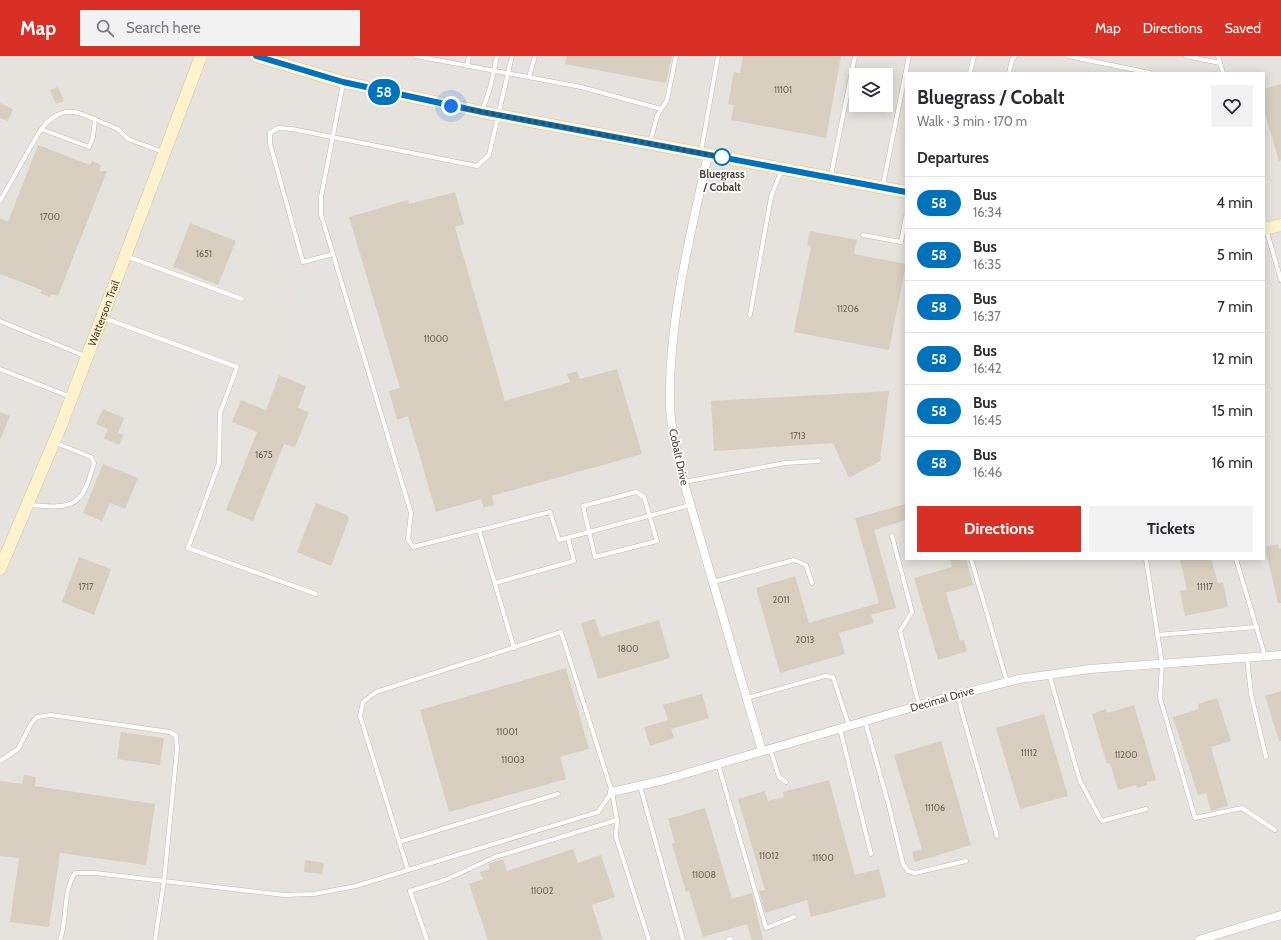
<!DOCTYPE html>
<meta charset="utf-8">
<style>
:root{--surface:#fff;--page:#f2f2f3;--text:#2b2b33;--muted:#7c7c81;--line:#e1e1e2;--accent:#d93025}
body{margin:0;font-family:Cabin,sans-serif;background:var(--page);color:var(--text);height:100vh;display:flex;flex-direction:column;font-size:15px;white-space:nowrap}
*{box-sizing:border-box;margin:0}
p{font-size:13px;color:var(--muted)}
.icon{flex:none;width:22px;height:22px;fill:none;stroke:currentColor;stroke-width:2;stroke-linecap:round;stroke-linejoin:round}
.map{position:relative;flex:1;overflow:hidden}
.side{position:absolute;left:905px;top:16px;width:360px;height:488px;display:flex;flex-direction:column;background:var(--surface);border-radius:0px;box-shadow:0 2px 10px #0003}
.side>*{flex:none}
.badge{padding:0 8px;border-radius:13px;font-size:14px;line-height:26px}
.controls{position:absolute;left:849px;top:12px;display:grid;gap:8px}
.controls a{display:grid;place-items:center;width:44px;height:44px;border-radius:0px;background:var(--surface);box-shadow:0 2px 10px #0003;font-size:20px}
.you{position:absolute;width:20px;height:20px;margin:-10px;border:3px solid #fff;border-radius:50%;background:#1a73e8;box-shadow:0 0 0 6px #1a73e833}
.map>.badge{position:absolute;translate:-50% -50%;box-shadow:0 0 0 2px #fff}
h2{padding:0 12px;font-size:15px;line-height:36px}
.round{display:grid;place-items:center;flex:none;width:42px;height:42px;border-radius:0px;background:var(--page)}
.summary{display:flex;align-items:center;justify-content:space-between;height:68px;padding:0 12px}
h1{font-size:19px;font-weight:800;line-height:30px}
.action{display:flex;gap:8px;margin-top:auto;padding:8px 12px}
.action a{flex:1;height:46px;border-radius:0px;background:var(--accent);color:#fff;font-size:16px;font-weight:800;line-height:46px;text-align:center}
.action a+a{background:var(--page);color:var(--text)}
ul{padding:0;list-style:none}
li{display:flex;align-items:center;gap:12px;height:52px;padding:0 12px;border-top:1px solid var(--line)}
li div{flex:1}
li b{display:block;font-size:15px}
li em{font-style:normal}
li .badge{min-width:44px;font-weight:700;text-align:center}
header{display:flex;align-items:center;gap:24px;box-sizing:border-box;height:56px;padding:0 20px;background:var(--accent);color:#fff}
header strong{font-size:19px}
nav{display:flex;gap:22px;margin-inline-start:auto;font-size:14px}
.search{width:280px;height:36px;background:var(--page);display:flex;align-items:center;gap:10px;box-sizing:border-box;padding:0 14px;border-radius:0px;color:var(--muted);font-size:15px}
.map>svg:first-child{display:block}
.industrial{fill:#e6e2dd;fill-rule:evenodd}
.parking{fill:#e5e3e0;fill-rule:evenodd}
.building{fill:#d8cfc1}
.lines{fill:none;stroke-linecap:round;stroke-linejoin:round}
.lane-casing{stroke:#c2bbae;stroke-width:5}
.street-casing{stroke:#c2bbae;stroke-width:9}
.secondary-casing{stroke:#d6c79b;stroke-width:13}
.lane{stroke:#fff;stroke-width:4}
.street{stroke:#fff;stroke-width:8}
.secondary{stroke:#fff3cd;stroke-width:12}
.line-casing{stroke:#fff;stroke-width:9}
.line{stroke:#0072bc;stroke-width:6}
.walk{stroke:#4b4439;stroke-width:4;stroke-dasharray:0 7.2}
.stop-dot{fill:#fff;stroke:#0072bc;stroke-width:2}
.labels{text-anchor:middle;dominant-baseline:central;stroke-width:3.5;stroke-linejoin:round;paint-order:stroke}
.number-label{font-size:9px;fill:#6e675b}
.stop-label{font-size:11px;font-weight:bold;fill:#4b4439;stroke:#fff}
.street-label{font-size:11px;fill:#4b4439;stroke:#fff}
</style>
<header>
<strong>Map</strong>
<div class="search"><svg class="icon" aria-label="search" viewBox="0 0 24 24"><circle cx="10" cy="10" r="6"/><path d="M15 15l6 6"/></svg>Search here</div>
<nav><a>Map</a><a>Directions</a><a>Saved</a></nav>
</header>
<div class="map">
<svg width="1281" height="884" viewBox="0 0 1281 884">
<rect width="100%" height="100%" fill="#f6f3ec"/>
<path class="industrial" d="M 0,0 L 1281,0 L 1281,884 L 0,884 ZM 906,17 L 1264,17 L 1264,503 L 906,503 ZM 856,19 L 886,19 L 886,49 L 856,49 Z"/>
<g class="parking">
<path d="M 286,60 L 314,65 L 312,75 L 343,80 L 346,79 L 347,71 L 472,94 L 467,124 L 438,119 L 439,109 L 388,99 L 386,101 L 385,108 L 342,100 L 343,91 L 338,90 L 336,94 L 325,150 L 327,163 L 330,166 L 338,163 L 347,200 L 291,217 L 256,92 L 264,90 L 263,76 L 268,71 L 275,68 L 284,69 ZM 283,79 L 288,80 L 292,84 L 291,90 L 309,94 L 310,87 L 313,85 L 322,87 L 325,91 L 324,102 L 314,102 L 305,144 L 314,147 L 315,161 L 307,163 L 288,100 L 278,100 L 275,88 L 278,82 Z"/>
<polygon points="313,224 325,265 327,267 355,258 416,473 371,491 305,281 293,229"/>
<path d="M 630,423 L 632,430 L 644,433 L 648,437 L 665,497 L 593,518 L 571,440 ZM 636,441 L 639,442 L 642,453 L 641,457 L 596,470 L 590,466 L 589,457 L 592,455 L 594,456 L 596,463 L 639,451 Z"/>
<polygon points="483,454 493,482 432,499 425,470"/>
<polygon points="562,494 565,503 578,501 585,520 493,545 488,527 502,523 500,513"/>
</g>
<g class="building">
<polygon points="567,0 672,0 666,27 565,8"/>
<polygon points="743,0 841,0 826,82 731,64 734,49 728,48 734,16 740,17"/>
<polygon points="1281,28 1281,104 1279,105 1264,54 1264,33"/>
<polygon points="58,31 64,45 56,48 50,34"/>
<polygon points="0,47 13,53 8,65 0,62"/>
<polygon points="38,89 90,109 92,105 96,107 101,109 99,115 107,115 58,240 51,238 50,241 40,237 42,234 0,218 0,162 8,166"/>
<polygon points="455,136 464,168 455,171 505,345 570,326 567,318 577,315 580,323 617,313 642,398 492,440 494,449 484,452 481,443 436,456 408,360 397,364 389,335 400,332 349,161 408,144 409,148"/>
<polygon points="190,167 236,185 218,229 173,211"/>
<polygon points="810,175 857,184 854,198 906,208 889,294 794,276 811,190 807,189"/>
<polygon points="279,319 306,330 298,352 309,356 295,391 284,388 253,465 226,454 257,376 232,366 241,344 266,354"/>
<polygon points="889,335 880,405 849,422 833,387 714,395 711,345"/>
<polygon points="103,353 124,362 118,377 123,379 119,389 104,383 108,373 96,368"/>
<polygon points="0,356 10,360 0,384"/>
<polygon points="103,408 138,422 125,453 110,447 102,465 83,457"/>
<polygon points="316,447 347,459 349,463 331,510 297,496"/>
<polygon points="906,448 906,464 874,474 896,552 871,559 874,567 839,577 845,598 780,617 756,532 795,520 809,567 879,547 855,462"/>
<polygon points="1278,488 1279,493 1281,492 1281,547 1278,547 1266,496 1266,491"/>
<polygon points="79,501 111,513 94,559 62,546"/>
<polygon points="950,503 966,503 973,529 946,537 960,585 964,584 967,595 938,604 914,522 952,511"/>
<polygon points="1180,503 1211,503 1218,527 1223,526 1228,551 1185,560 1180,535 1187,534"/>
<polygon points="595,563 601,581 659,564 670,602 598,623 581,567"/>
<polygon points="566,612 589,693 560,701 566,723 449,756 420,654"/>
<polygon points="1281,635 1281,685 1279,685 1265,640"/>
<polygon points="702,638 709,662 671,673 674,682 650,690 644,671 668,664 663,649"/>
<polygon points="1217,642 1231,685 1211,691 1228,750 1211,755 1206,737 1198,739 1173,661 1199,653 1198,648"/>
<polygon points="1134,649 1156,724 1147,726 1147,729 1137,732 1136,729 1118,734 1110,707 1107,708 1092,658 1106,653 1107,657"/>
<polygon points="1044,658 1068,740 1020,753 996,672"/>
<polygon points="121,676 164,682 160,709 117,703"/>
<polygon points="941,685 971,789 915,806 912,796 922,793 894,699"/>
<polygon points="24,719 36,721 35,730 155,748 146,809 60,797 49,871 10,866 19,802 0,800 0,725 22,728"/>
<polygon points="829,724 855,819 879,813 886,841 811,861 807,844 765,857 759,835 765,834 738,743 765,735 768,745 784,741 783,736"/>
<polygon points="705,752 732,843 752,837 763,884 752,884 747,868 703,881 689,835 686,836 672,788 675,787 668,763"/>
<polygon points="573,793 578,807 601,799 615,841 592,849 603,884 488,884 469,828 483,823 480,816 490,813 488,808 503,803 507,815"/>
<polygon points="305,804 324,807 322,818 304,816"/>
</g>
<g class="lines">
<defs>
<g id="lane">
<polyline points="416,0 581,31 661,53"/>
<polyline points="512,0 489,99 477,110 292,73 278,72 270,77 270,88 303,206 333,198 411,457 408,483 413,491 550,456 559,484 690,449"/>
<polyline points="1068,0 1150,17"/>
<polyline points="1186,0 1220,7"/>
<polyline points="1218,0 1223,17"/>
<polyline points="467,10 469,0"/>
<polyline points="970,17 974,0"/>
<polyline points="1009,17 1012,4 1015,0"/>
<polyline points="529,21 535,0"/>
<polyline points="482,56 490,32 497,0"/>
<polyline points="41,73 89,91 93,81 95,63"/>
<polyline points="650,87 657,60 667,44 676,0"/>
<polyline points="701,96 718,0"/>
<polyline points="831,119 855,0"/>
<polyline points="883,129 909,0"/>
<polyline points="0,145 38,78 47,66 57,59 65,56 74,56 82,58 118,73 128,83 163,96"/>
<polyline points="1264,166 1281,224"/>
<polyline points="863,179 901,186 906,160"/>
<polyline points="333,198 321,159 321,141 343,28"/>
<polyline points="126,200 242,243"/>
<polyline points="750,259 771,141 782,113"/>
<polyline points="104,262 237,311 220,357 219,407 188,492 316,538"/>
<polyline points="0,265 85,300"/>
<polyline points="0,313 71,341"/>
<polyline points="684,426 785,407 819,405"/>
<polygon points="636,436 644,441 657,485 595,501 583,450"/>
<path d="M 30,449 C 74,453 82,451 94,407 L 91,401 L 56,387"/>
<polyline points="479,474 514,592"/>
<polyline points="892,480 912,556 900,575 919,649"/>
<polyline points="971,503 1007,626"/>
<polyline points="1146,503 1162,608 1160,642 1195,762 1242,752 1275,774"/>
<polyline points="1236,503 1265,600"/>
<polyline points="713,526 794,504 806,509 812,527"/>
<polyline points="495,527 574,505 568,482"/>
<polyline points="1157,579 1257,571"/>
<polyline points="1247,602 1251,638 1266,701"/>
<polyline points="1049,618 1080,725 1100,762 1102,765 1146,753"/>
<polyline points="957,639 997,780"/>
<polyline points="747,642 825,620 833,621 849,670"/>
<polyline points="865,665 889,750 903,808 908,815 915,817 966,805"/>
<polyline points="840,673 871,798"/>
<polyline points="770,693 779,721 786,726"/>
<polyline points="0,705 18,693 31,668 37,661 51,659 170,676 176,680 177,693 164,825 155,884"/>
<polyline points="718,708 766,872 794,861"/>
<polyline points="640,730 683,884"/>
<polyline points="399,786 558,738"/>
<polyline points="408,814 360,660 363,646 376,636 561,576 612,736 617,764 616,781 649,884"/>
<path d="M 60,884 C 68,863 62,836 75,817 L 95,817 L 284,839 L 314,838 L 356,830 L 598,756 L 612,736"/>
<polyline points="427,884 410,835 445,824 495,801 617,764"/>
<polyline points="728,884 731,883"/>
</g>
<g id="street">
<path d="M 708,99 C 690,179 668,268 670,351 C 671,374 677,397 682,420 L 762,695"/>
<polyline points="612,736 664,724 944,642 1019,623 1090,613 1281,599"/>
<polyline points="1199,884 1281,859"/>
</g>
<g id="secondary">
<polyline points="256,0 343,26 482,56 906,136"/>
<polyline points="1264,173 1281,169"/>
<path id="s1" d="M 0,513 L 60,372 L 201,0"/>
</g>
</defs>
<use href="#lane" class="lane-casing"/>
<use href="#street" class="street-casing"/>
<use href="#secondary" class="secondary-casing"/>
<use href="#lane" class="lane"/>
<use href="#street" class="street"/>
<use href="#secondary" class="secondary"/>
</g>
<g class="lines">
<defs>
<polyline id="line" points="256,0 343,26 482,56 906,136"/>
</defs>
<use href="#line" class="line-casing"/>
<use href="#line" class="line"/>
<polyline class="walk" points="451,50 722,101"/>
</g>
<circle class="stop-dot" cx="722" cy="101" r="8"/>
<g class="labels">
<g class="number-label">
<text x="783" y="33">11101</text>
<text x="50" y="160">1700</text>
<text x="204" y="197">1651</text>
<text x="848" y="252">11206</text>
<text x="436" y="282">11000</text>
<text x="798" y="379">1713</text>
<text x="264" y="398">1675</text>
<text x="86" y="530">1717</text>
<text x="1205" y="530">11117</text>
<text x="781" y="543">2011</text>
<text x="805" y="583">2013</text>
<text x="628" y="592">1800</text>
<text x="507" y="675">11001</text>
<text x="1029" y="696">11112</text>
<text x="1126" y="698">11200</text>
<text x="513" y="703">11003</text>
<text x="935" y="751">11106</text>
<text x="769" y="799">11012</text>
<text x="823" y="801">11100</text>
<text x="704" y="818">11008</text>
<text x="542" y="834">11002</text>
</g>
<g class="stop-label">
<text x="722" y="118">Bluegrass<tspan x="722" dy="13">/ Cobalt</tspan></text>
</g>
<g class="street-label">
<text stroke="none"><textPath href="#s1" startOffset="276">Watterson Trail</textPath></text>
<text transform="translate(679 401) rotate(78)">Cobalt Drive</text>
<text transform="translate(942 643) rotate(-16)">Decimal Drive</text>
</g>
</g>
</svg>
<div class="controls">
<a><svg class="icon" aria-label="layers" viewBox="0 0 24 24"><path d="M12 4l9 5-9 5-9-5zM3 14l9 5 9-5"/></svg></a>
</div>
<div class="you" style="left:451px;top:50px"></div>
<b class="badge" style="left:384px;top:36px;background:#0072bc;color:#fff">58</b>
<section class="side">
<div class="summary"><div><h1>Bluegrass / Cobalt</h1><p>Walk · 3 min · 170 m</p></div><a class="round"><svg class="icon" aria-label="heart" viewBox="0 0 24 24"><path d="M12 20l-8-8c-3-5 5-10 8-4 3-6 11-1 8 4z"/></svg></a></div>
<h2>Departures</h2>
<ul>
<li><span class="badge" style="background:#0072bc;color:#fff">58</span><div><b>Bus</b><p>16:34</p></div><em>4 min</em></li>
<li><span class="badge" style="background:#0072bc;color:#fff">58</span><div><b>Bus</b><p>16:35</p></div><em>5 min</em></li>
<li><span class="badge" style="background:#0072bc;color:#fff">58</span><div><b>Bus</b><p>16:37</p></div><em>7 min</em></li>
<li><span class="badge" style="background:#0072bc;color:#fff">58</span><div><b>Bus</b><p>16:42</p></div><em>12 min</em></li>
<li><span class="badge" style="background:#0072bc;color:#fff">58</span><div><b>Bus</b><p>16:45</p></div><em>15 min</em></li>
<li><span class="badge" style="background:#0072bc;color:#fff">58</span><div><b>Bus</b><p>16:46</p></div><em>16 min</em></li>
</ul>
<div class="action"><a>Directions</a><a>Tickets</a></div>
</section>
</div>
